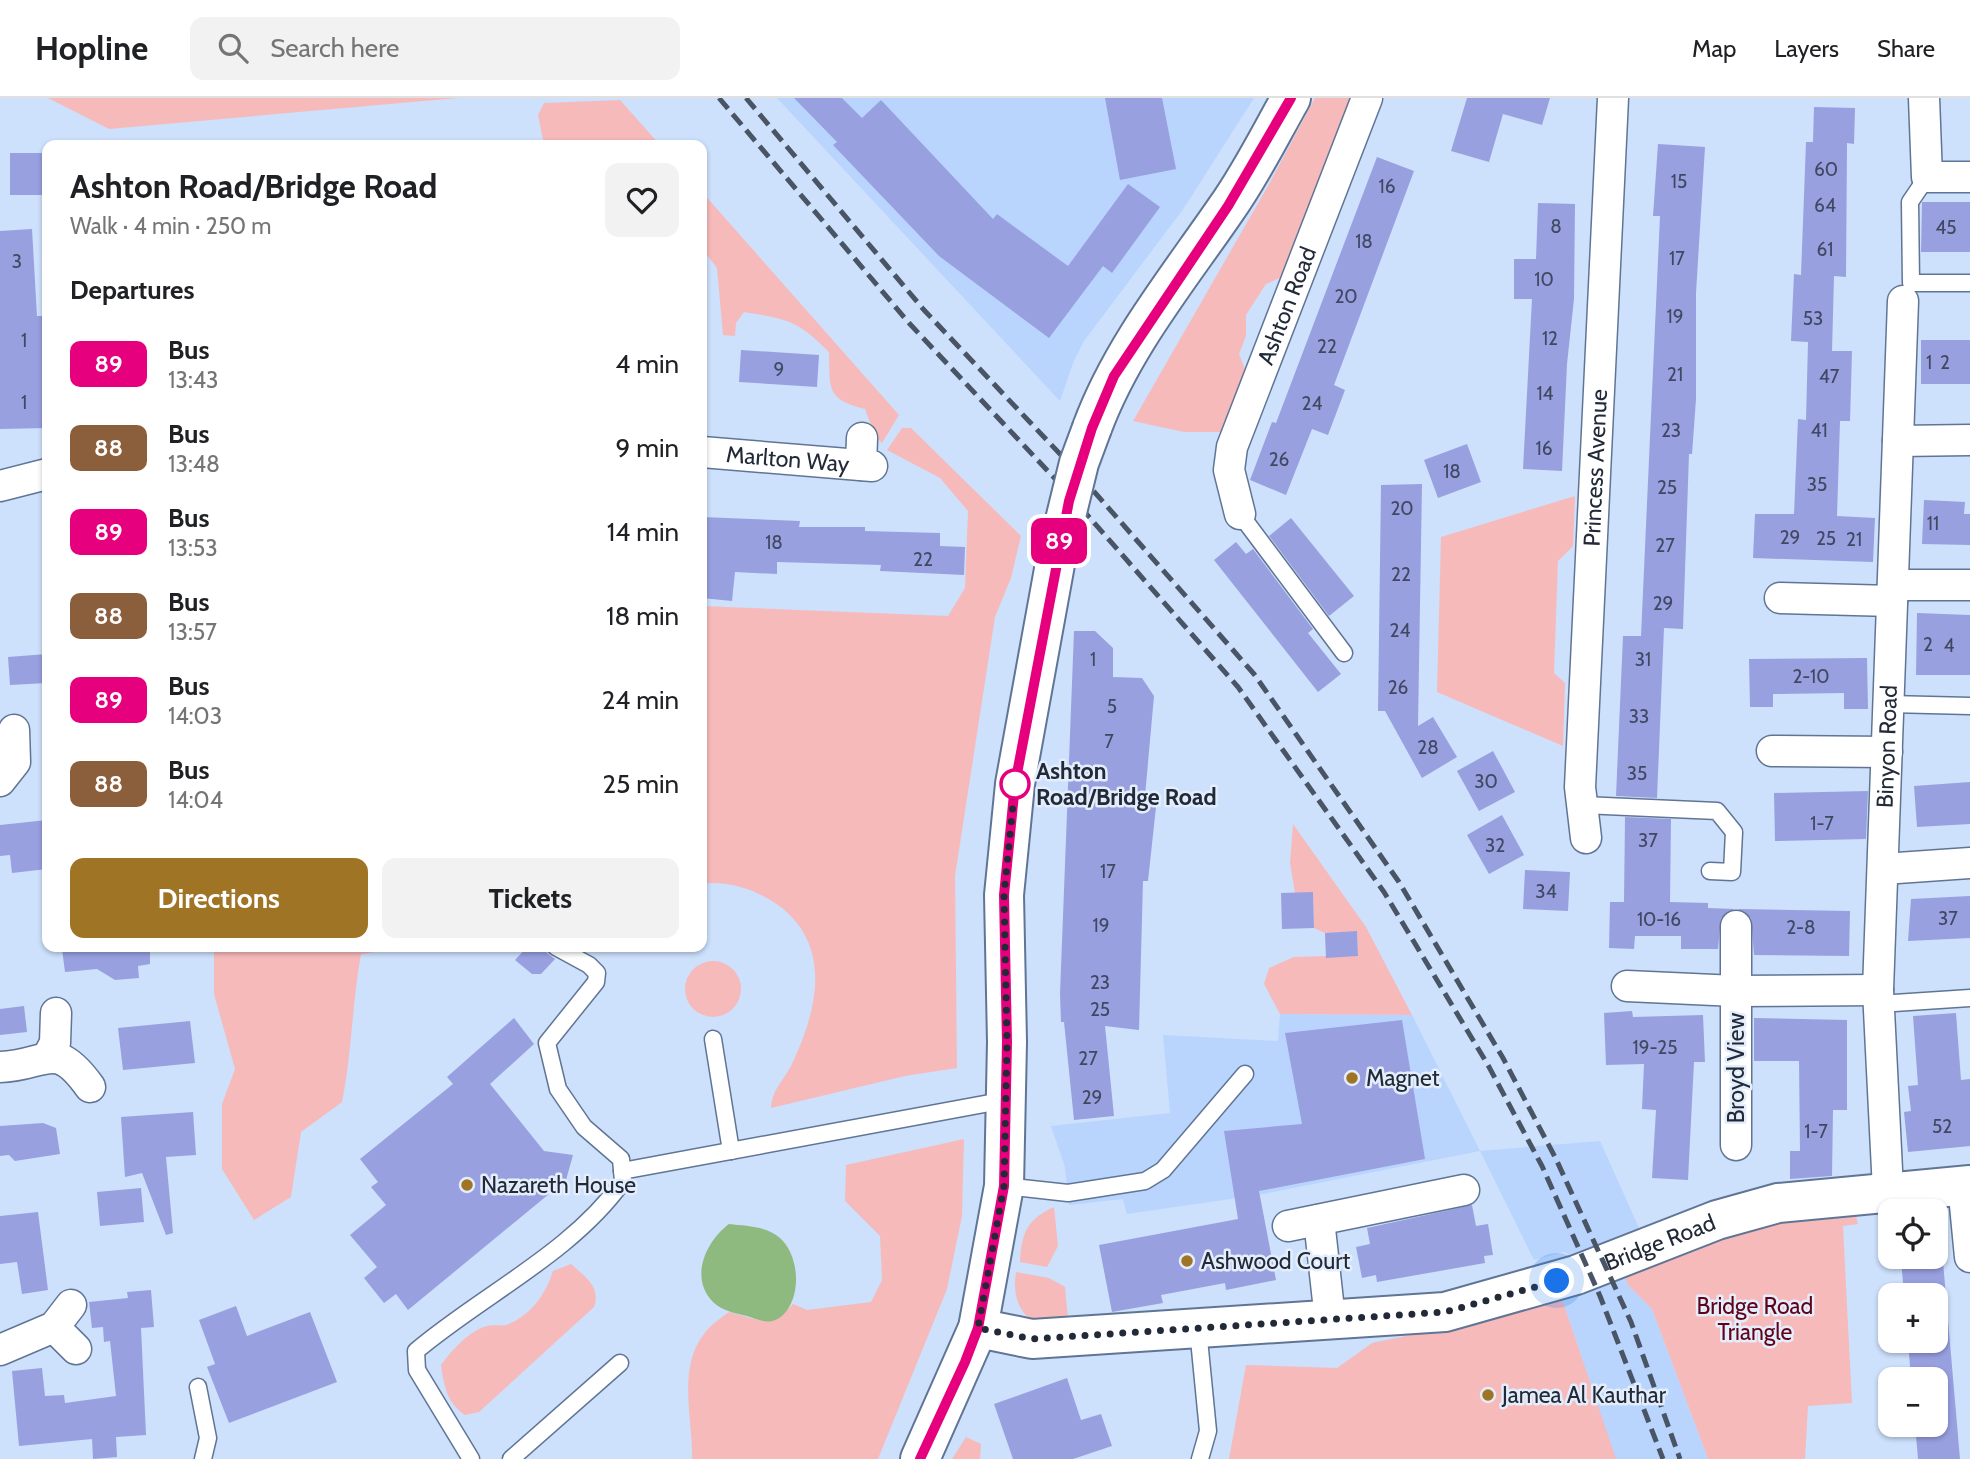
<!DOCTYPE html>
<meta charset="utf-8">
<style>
:root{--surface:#fff;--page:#f2f2f2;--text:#202124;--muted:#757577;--line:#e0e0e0;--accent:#a07425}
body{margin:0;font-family:Cabin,sans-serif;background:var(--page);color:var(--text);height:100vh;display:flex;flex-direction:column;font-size:26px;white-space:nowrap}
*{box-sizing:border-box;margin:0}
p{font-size:23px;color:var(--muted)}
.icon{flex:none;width:38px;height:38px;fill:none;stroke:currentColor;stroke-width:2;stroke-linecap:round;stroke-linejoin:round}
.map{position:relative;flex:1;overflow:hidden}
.details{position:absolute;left:42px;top:42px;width:665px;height:812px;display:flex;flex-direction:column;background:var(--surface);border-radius:14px;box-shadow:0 2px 5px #0004}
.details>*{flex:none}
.badge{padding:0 14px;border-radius:10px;font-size:24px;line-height:46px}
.fabs{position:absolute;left:1878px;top:1101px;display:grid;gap:14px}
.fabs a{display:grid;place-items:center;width:70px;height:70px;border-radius:14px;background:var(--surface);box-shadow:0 2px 5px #0004;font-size:35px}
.you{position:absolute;width:35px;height:35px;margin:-18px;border:5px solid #fff;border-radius:50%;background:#1a73e8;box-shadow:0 0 0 10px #1a73e833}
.map>.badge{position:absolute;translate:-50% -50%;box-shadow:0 0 0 4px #fff}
h2{padding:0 28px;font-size:26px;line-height:63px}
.round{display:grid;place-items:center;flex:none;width:74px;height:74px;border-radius:14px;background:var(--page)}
.summary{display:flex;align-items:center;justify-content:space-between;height:119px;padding:0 28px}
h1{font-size:33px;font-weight:700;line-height:52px}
.action{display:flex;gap:14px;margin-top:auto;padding:14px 28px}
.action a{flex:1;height:80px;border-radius:14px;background:var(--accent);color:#fff;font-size:28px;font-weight:700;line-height:80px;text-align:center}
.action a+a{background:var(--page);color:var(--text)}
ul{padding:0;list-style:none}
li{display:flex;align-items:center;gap:21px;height:84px;padding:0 28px}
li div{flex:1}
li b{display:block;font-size:26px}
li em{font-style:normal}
li .badge{min-width:77px;font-weight:700;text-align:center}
header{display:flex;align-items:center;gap:42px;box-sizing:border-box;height:98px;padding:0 35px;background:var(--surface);border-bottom:2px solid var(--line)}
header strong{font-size:33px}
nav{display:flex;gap:38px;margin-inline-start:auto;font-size:24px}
.search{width:490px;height:63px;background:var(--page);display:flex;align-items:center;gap:18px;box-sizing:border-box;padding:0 24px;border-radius:14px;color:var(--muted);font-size:26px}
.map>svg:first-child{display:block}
.built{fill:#b9d5fe}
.green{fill:#f7babb}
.water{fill:#8eba80}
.building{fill:#98a0e0}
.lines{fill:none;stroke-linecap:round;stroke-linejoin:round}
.lane-casing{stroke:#607595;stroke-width:19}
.street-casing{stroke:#607595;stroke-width:33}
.secondary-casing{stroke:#607595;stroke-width:42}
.primary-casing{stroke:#607595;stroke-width:42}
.lane{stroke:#fff;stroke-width:16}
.street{stroke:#fff;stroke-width:30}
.secondary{stroke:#fff;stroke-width:38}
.primary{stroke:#fff;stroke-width:38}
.rail{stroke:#495465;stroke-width:5;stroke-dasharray:14 7;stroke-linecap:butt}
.primary-bridge-casing{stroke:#607595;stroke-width:42;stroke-linecap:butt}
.primary-bridge{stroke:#fff;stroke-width:38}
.line-casing{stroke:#fff;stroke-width:16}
.line{stroke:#e6007e;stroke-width:10}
.walk{stroke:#222a38;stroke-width:7;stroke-dasharray:0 12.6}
.stop-dot{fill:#fff;stroke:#e6007e;stroke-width:3.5}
.poi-dot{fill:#a07425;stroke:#e3edfb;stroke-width:2.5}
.labels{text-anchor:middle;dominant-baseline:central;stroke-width:5;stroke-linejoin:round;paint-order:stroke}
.number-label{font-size:19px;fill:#404862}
.street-label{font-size:23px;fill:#222a38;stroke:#e3edfb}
.stop-label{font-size:23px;font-weight:bold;fill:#222a38;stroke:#e3edfb;text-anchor:start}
.poi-label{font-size:23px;fill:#222a38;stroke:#e3edfb;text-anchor:start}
.park-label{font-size:23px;fill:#610318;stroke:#e3edfb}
</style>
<header>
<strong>Hopline</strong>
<div class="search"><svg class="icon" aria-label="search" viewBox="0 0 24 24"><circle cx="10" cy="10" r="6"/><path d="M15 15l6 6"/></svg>Search here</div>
<nav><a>Map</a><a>Layers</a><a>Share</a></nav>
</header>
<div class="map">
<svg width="1970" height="1361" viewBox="0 0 1970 1361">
<rect width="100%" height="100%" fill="#cde0fc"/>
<g class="built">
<polygon points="777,0 1254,0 1184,110 1084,243 1073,265 1060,303"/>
<polygon points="1280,916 1412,917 1480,1053 1600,1043 1639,1130 1617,1143 1613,1152 1628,1187 1652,1211 1708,1361 1297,1361 1390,1348 1372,1245 1498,1219 1584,1190 1570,1157 1564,1154 1534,1162 1480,1053 1258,1097 1127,1116 1123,1101 1069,1107 1065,1069 1051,1028 1170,1015 1163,937 1278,943"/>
</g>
<g class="green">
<polygon points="48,0 458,0 109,31"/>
<polygon points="1315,0 1351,0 1288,166 1282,179 1266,186 1246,217 1246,238 1239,256 1246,274 1221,334 1184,334 1133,323 1268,88"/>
<polygon points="620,2 660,47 544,47 538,17 544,5"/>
<path d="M 702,94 L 899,317 L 882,345 L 875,338 L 865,311 C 826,301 830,291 829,254 C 797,222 788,221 744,214 L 736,225 L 735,238 L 723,237 L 717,170 L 707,157 L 702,159 Z"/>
<path d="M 902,330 L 911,330 L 1021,438 L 1011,480 L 995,519 L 955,778 L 957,970 L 905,978 L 771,1010 C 772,992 783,983 791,968 C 817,914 834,848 778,807 C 757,792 727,782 702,786 L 702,508 L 948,518 L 965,490 L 968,413 L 940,380 L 887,352 Z"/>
<polygon points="1575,398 1573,448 1558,463 1554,575 1565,585 1563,648 1437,594 1441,439"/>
<polygon points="1293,726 1366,829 1412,917 1280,916 1264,886 1269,870 1294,859 1358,857 1357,834 1325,835 1314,830 1313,795 1295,795 1290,765"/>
<path d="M 214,849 L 407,849 L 361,856 C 352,905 352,955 342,1004 L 301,1034 L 291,1099 L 254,1122 L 222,1071 L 222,1006 L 235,971 L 214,896 Z"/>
<circle cx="713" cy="891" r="28"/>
<path d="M 964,1041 L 962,1118 L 947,1191 L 878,1361 L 692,1361 C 693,1321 677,1270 704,1236 C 710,1227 721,1220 729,1214 C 759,1221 769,1232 793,1206 L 807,1212 L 871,1204 L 882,1182 L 880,1138 L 845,1103 L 846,1067 Z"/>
<path d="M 1054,1109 L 1058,1148 L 1047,1169 L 1020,1164 C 1021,1136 1027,1121 1054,1109 Z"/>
<polygon points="1835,1116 1856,1118 1858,1126 1843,1128 1852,1305 1808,1308 1805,1361 1708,1361 1652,1211 1628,1187 1624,1177 1758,1120"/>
<path d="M 571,1166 C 585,1179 601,1188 594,1209 L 479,1314 L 465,1317 C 447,1305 444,1288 441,1267 C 452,1252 469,1233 487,1228 C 494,1226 502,1229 509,1226 C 532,1216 546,1195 553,1173 Z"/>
<path d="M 1016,1174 L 1049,1180 L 1065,1189 L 1069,1231 C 1031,1232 1010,1212 1016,1174 Z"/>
<polygon points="1561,1198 1616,1361 1229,1361 1246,1267 1337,1270 1372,1245 1498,1219"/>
<polygon points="966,1339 981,1346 980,1361 952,1361"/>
</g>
<path class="water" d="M 729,1126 C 746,1128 767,1128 780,1140 C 800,1158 802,1200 782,1218 C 770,1228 760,1222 747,1218 C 735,1215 722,1213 713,1204 C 689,1180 706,1143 729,1126 Z"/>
<g class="building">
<polygon points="794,0 842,0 862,20 881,2 993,121 997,116 1068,168 1128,86 1160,109 1112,175 1103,168 1049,240 939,158 833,47 837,44"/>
<polygon points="1105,0 1162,0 1176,71 1120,82"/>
<polygon points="1467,0 1550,0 1542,27 1503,16 1489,64 1451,53"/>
<polygon points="1814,9 1855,10 1854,46 1847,45 1846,179 1834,178 1832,253 1852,253 1850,323 1840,323 1837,418 1875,420 1873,464 1753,460 1755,416 1794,416 1798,321 1806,322 1808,244 1791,243 1794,176 1801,177 1806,44 1813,44"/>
<polygon points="1658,46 1705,49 1696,195 1696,301 1692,356 1689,356 1683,531 1664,530 1657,700 1616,698 1623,538 1641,538 1660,118 1653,118"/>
<rect x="10" y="55" width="37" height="42"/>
<polygon points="1377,59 1414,73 1334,287 1345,292 1328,337 1312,331 1286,397 1250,382 1272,324 1276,325"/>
<polygon points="1922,104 1970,104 1970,154 1921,154"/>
<polygon points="1538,105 1575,106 1574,201 1567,266 1562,373 1523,371 1532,201 1514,201 1514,161 1536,161"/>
<polygon points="32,131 37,218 47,218 47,330 0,331 0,133"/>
<rect x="1921" y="242" width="49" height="44"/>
<polygon points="741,252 819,257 817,289 739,284"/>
<polygon points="1467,346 1481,384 1438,400 1424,362"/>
<polygon points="1422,386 1418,628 1433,619 1457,659 1422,680 1385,613 1378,613 1381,387"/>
<polygon points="1924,402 1965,404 1964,416 1970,416 1970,447 1922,446"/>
<polygon points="702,419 800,423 799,429 865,429 865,433 940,435 940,448 965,449 964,477 880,473 881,467 777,464 777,476 735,474 732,503 702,500"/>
<polygon points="1291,420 1354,498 1329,518 1269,438"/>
<polygon points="1236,444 1246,456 1253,451 1313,531 1308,535 1341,576 1318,594 1214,462"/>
<polygon points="1917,515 1970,517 1970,577 1916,577"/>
<polygon points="1074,533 1095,533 1113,550 1113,579 1142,580 1154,598 1144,709 1156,709 1148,783 1143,783 1139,932 1105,928 1114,1018 1074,1022 1064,924 1061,924 1060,896"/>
<polygon points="47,556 47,585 10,587 8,559"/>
<polygon points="1867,560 1868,611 1844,611 1844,595 1773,596 1773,609 1750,609 1749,561"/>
<polygon points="1493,653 1515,694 1479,713 1457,673"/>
<polygon points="1970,684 1970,726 1917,729 1914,688"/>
<polygon points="1868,693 1866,741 1775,743 1774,695"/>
<polygon points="1502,717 1524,757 1489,776 1467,737"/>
<polygon points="1625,719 1671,721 1670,804 1708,805 1708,810 1734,811 1721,820 1718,851 1681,851 1681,838 1635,838 1634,851 1609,850 1610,804 1624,804"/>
<polygon points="47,722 47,771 12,775 10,757 0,758 0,727"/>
<polygon points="1525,772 1570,774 1568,813 1523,811"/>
<polygon points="1313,794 1314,830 1282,831 1281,795"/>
<polygon points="1970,798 1970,840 1908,843 1911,801"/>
<polygon points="1738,811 1850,813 1849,858 1754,857 1751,820"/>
<polygon points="1357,833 1358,858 1326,860 1325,835"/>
<polygon points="59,849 150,849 150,866 138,868 139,880 115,882 97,871 65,874 62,851"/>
<polygon points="527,849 546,849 547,855 555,861 541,876 532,876 515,862"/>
<polygon points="24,908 27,934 0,937 0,911"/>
<polygon points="1632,913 1633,919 1703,917 1705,964 1694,964 1688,1082 1652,1080 1656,1012 1642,1011 1644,966 1606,967 1604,915"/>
<polygon points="1956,915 1961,982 1970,981 1970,1048 1908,1054 1904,1014 1911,1013 1908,988 1918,987 1913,918"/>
<polygon points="514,920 534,946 490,986 544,1053 573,1057 566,1082 408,1212 396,1196 384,1205 364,1180 377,1169 350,1137 386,1107 371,1089 378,1084 360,1061 453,986 447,979"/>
<polygon points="1754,920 1847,922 1847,1012 1833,1012 1832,1078 1790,1081 1790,1053 1800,1053 1799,963 1754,963"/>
<polygon points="1402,922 1425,1061 1259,1093 1276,1182 1226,1192 1225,1185 1161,1197 1163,1205 1112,1214 1099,1147 1238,1121 1224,1033 1302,1026 1285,935"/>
<polygon points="190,923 195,965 123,972 118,930"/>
<polygon points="193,1014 196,1057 166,1059 173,1135 166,1137 142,1075 125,1079 121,1019"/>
<polygon points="43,1025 56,1030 60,1056 15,1063 9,1057 0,1058 0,1028"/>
<polygon points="141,1090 144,1124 100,1128 97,1094"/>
<polygon points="1472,1107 1476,1128 1488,1126 1493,1157 1484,1158 1485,1165 1377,1184 1376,1177 1362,1180 1356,1149 1370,1146 1367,1130"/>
<polygon points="38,1114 48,1192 22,1196 17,1164 0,1166 0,1118"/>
<polygon points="1936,1129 1940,1129 1960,1361 1918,1361 1915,1326 1936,1326 1936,1281 1911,1281 1908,1242 1936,1242 1936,1197 1904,1197 1901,1161 1890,1162 1888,1134 1890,1158 1936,1158"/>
<polygon points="151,1192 154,1229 141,1230 146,1337 116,1339 117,1359 93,1361 92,1341 19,1348 12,1273 42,1270 45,1298 64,1297 65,1305 116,1298 110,1243 104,1244 103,1229 92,1230 89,1204 128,1200 127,1194"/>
<polygon points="236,1208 247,1238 310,1214 337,1284 229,1325 207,1269 215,1266 199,1222"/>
<polygon points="1067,1280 1081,1322 1101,1316 1112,1348 1073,1361 1013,1361 994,1306"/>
</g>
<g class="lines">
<defs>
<g id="lane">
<polyline points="1927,79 1910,104 1911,185 1970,185"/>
<polyline points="1240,416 1344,555"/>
<polyline points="1889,606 1970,608"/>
<polyline points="1583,707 1717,713 1734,734 1732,774 1710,773"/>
<polyline points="1879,906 1970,900"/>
<polyline points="713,941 731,1053"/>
<polyline points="622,1073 1006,1002"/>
<polyline points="1004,1088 1068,1095 1145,1083 1163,1072 1245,976"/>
<polyline points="1198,1231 1208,1333 1200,1361"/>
<polyline points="198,1289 208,1340 203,1361"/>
<path d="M 471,1361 L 417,1272 L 416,1253 C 482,1197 572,1155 623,1083 L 621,1061 L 584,1029 L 558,991 L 547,945 L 596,884 L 597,875 L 589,867 L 556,849"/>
<polyline points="511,1361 620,1265"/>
</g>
<g id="street">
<polyline points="1924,0 1927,79 1970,79"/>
<polyline points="1898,343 1970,342"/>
<path id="s1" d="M 702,354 L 872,368"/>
<polyline points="861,367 862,340"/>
<polyline points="0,388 47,376"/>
<path id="s2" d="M 1240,416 L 1229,372 L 1232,349 L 1367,0"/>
<polyline points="1893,487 1970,487"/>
<polyline points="1780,500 1892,503"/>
<polyline points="1772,653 1887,654"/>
<polyline points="0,683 15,664 14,632"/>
<path id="s3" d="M 1586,740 L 1580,689 L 1613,0"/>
<polyline points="1883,771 1970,765"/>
<polyline points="1736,828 1736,1047"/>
<polyline points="1627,888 1736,893 1878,892"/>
<polyline points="48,958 55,945 56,915"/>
<path d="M 0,969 C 47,968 54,939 90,989"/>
<polyline points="1963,1087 1970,1159"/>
<path id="s4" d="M 1888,1092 L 1878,892 L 1903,203"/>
<polyline points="1319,1122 1330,1221"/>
<polyline points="1288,1128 1464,1092"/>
<polyline points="54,1229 76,1251"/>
<polyline points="0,1252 54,1229 71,1207"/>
</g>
<g id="secondary">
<path id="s5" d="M 978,1230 L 1032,1241 L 1445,1214 L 1576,1177 L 1717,1122 L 1778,1105 L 1970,1087"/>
</g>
<g id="primary">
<path d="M 1092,330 C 1122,249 1178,181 1226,111 C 1251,76 1270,37 1291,0"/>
<polyline points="920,1361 978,1230 1004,1088 1007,944 1004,797 1015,686 1057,455"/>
</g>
</defs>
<use href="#lane" class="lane-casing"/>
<use href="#street" class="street-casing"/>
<use href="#secondary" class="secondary-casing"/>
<use href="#primary" class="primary-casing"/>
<use href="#lane" class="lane"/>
<use href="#street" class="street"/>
<use href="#secondary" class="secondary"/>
<use href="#primary" class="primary"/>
<g class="rail">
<polyline points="719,0 909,225 1061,387 1238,589 1384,794 1488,967 1542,1068 1600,1198 1663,1361"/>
<polyline points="746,0 924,212 1076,373 1254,576 1399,784 1503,960 1556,1061 1631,1224 1680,1361"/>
</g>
<defs>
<polyline id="primary-bridge" points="1057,455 1079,365 1092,330"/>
</defs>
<use href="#primary-bridge" class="primary-bridge-casing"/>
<use href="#primary-bridge" class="primary-bridge"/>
</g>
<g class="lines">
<defs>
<polyline id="line" points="920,1361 965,1264 978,1230 1004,1088 1007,944 1004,797 1015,686 1069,403 1092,330 1114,278 1228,108 1291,0"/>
</defs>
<use href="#line" class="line-casing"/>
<use href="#line" class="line"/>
<polyline class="walk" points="1015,686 1004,797 1007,944 1004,1088 978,1230 1032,1241 1445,1214 1557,1183"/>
</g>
<circle class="stop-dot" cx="1015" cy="686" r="14"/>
<g class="poi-dot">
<circle cx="1352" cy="980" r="7"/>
<circle cx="467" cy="1087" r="7"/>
<circle cx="1187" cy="1163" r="7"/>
<circle cx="1488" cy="1297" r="7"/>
</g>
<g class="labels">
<g class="number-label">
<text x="1826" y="71">60</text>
<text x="1679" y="83">15</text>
<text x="1387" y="88">16</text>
<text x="1825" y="107">64</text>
<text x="1556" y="128">8</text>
<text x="1946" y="129">45</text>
<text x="1364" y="143">18</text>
<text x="1825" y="151">61</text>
<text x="1677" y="160">17</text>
<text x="17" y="163">3</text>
<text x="1544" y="181">10</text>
<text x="1346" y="198">20</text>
<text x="1675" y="218">19</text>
<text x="1813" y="220">53</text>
<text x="1550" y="240">12</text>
<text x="24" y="242">1</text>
<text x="1327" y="248">22</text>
<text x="1929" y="264">1</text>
<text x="1945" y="264">2</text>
<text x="779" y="271">9</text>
<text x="1675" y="276">21</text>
<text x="1829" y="278">47</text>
<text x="1545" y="295">14</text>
<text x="24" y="304">1</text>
<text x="1312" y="305">24</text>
<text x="1671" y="332">23</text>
<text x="1819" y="332">41</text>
<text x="1544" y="350">16</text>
<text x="1279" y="361">26</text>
<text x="1452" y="373">18</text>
<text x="1817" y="386">35</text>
<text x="1667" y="389">25</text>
<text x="1402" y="410">20</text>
<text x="1933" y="425">11</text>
<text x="1790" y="439">29</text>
<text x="1826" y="440">25</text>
<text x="1854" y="441">21</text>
<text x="774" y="444">18</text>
<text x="1665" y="447">27</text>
<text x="923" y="461">22</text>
<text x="1401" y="476">22</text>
<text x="1663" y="505">29</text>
<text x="1400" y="532">24</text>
<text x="1928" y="546">2</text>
<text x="1949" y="547">4</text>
<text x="1093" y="561">1</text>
<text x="1643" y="561">31</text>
<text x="1811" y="578">2-10</text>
<text x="1398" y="589">26</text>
<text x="1112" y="608">5</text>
<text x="1639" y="618">33</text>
<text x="1109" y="643">7</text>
<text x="1428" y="649">28</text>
<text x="1637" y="675">35</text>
<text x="1486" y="683">30</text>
<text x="1822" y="725">1-7</text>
<text x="1648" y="742">37</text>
<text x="1495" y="747">32</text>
<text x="1108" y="773">17</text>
<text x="1546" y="793">34</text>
<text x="1948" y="820">37</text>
<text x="1659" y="821">10-16</text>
<text x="1101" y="827">19</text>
<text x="1801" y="829">2-8</text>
<text x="1100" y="884">23</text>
<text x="1100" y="911">25</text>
<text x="1655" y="949">19-25</text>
<text x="1088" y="960">27</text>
<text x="1092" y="999">29</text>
<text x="1942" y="1028">52</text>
<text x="1816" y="1033">1-7</text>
</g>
<g class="street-label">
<text stroke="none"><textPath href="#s2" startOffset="220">Ashton Road</textPath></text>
<text stroke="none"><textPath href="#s1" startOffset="86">Marlton Way</textPath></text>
<text stroke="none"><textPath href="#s3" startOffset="371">Princess Avenue</textPath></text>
<text stroke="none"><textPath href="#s4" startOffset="444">Binyon Road</textPath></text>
<text transform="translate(1736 970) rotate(-90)">Broyd View</text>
<text stroke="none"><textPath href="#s5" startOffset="695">Bridge Road</textPath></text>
</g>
<g class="stop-label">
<text x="1036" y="673">Ashton<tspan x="1036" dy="26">Road/Bridge Road</tspan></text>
</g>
<g class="poi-label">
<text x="1366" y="980">Magnet</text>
<text x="481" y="1087">Nazareth House</text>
<text x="1201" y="1163">Ashwood Court</text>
<text x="1502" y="1297">Jamea Al Kauthar</text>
</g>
<g class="park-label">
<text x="1755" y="1208">Bridge Road<tspan x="1755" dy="26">Triangle</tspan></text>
</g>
</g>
</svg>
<div class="fabs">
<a><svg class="icon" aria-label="locate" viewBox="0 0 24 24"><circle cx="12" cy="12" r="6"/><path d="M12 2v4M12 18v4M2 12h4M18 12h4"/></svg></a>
<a>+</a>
<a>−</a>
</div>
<div class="you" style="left:1557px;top:1183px"></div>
<b class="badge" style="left:1059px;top:443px;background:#e6007e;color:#fff">89</b>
<section class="details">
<div class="summary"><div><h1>Ashton Road/Bridge Road</h1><p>Walk · 4 min · 250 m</p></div><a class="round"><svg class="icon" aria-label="heart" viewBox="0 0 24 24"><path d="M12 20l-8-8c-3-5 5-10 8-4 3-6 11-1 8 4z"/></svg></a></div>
<h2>Departures</h2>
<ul>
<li><span class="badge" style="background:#e6007e;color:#fff">89</span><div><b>Bus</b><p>13:43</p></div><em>4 min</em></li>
<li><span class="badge" style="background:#8b5e3c;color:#fff">88</span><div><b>Bus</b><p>13:48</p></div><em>9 min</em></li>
<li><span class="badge" style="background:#e6007e;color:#fff">89</span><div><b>Bus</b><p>13:53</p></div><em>14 min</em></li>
<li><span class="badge" style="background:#8b5e3c;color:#fff">88</span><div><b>Bus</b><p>13:57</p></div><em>18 min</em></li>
<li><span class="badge" style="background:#e6007e;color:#fff">89</span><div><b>Bus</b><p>14:03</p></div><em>24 min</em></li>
<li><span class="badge" style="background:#8b5e3c;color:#fff">88</span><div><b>Bus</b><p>14:04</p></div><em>25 min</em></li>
</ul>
<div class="action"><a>Directions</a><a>Tickets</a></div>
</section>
</div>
